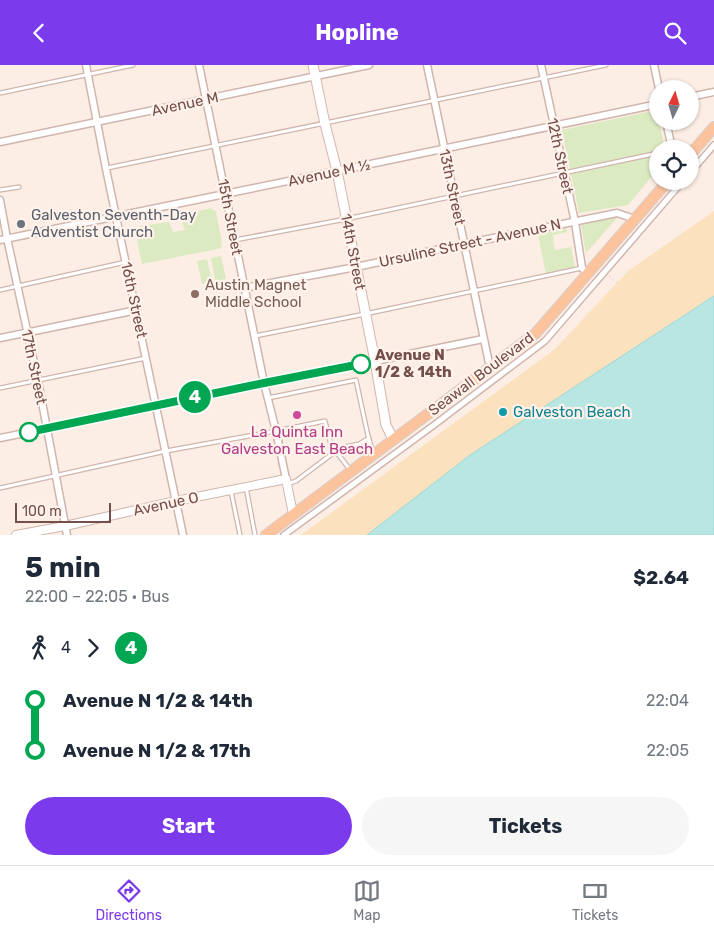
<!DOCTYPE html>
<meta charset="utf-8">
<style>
:root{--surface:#fff;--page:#f6f6f7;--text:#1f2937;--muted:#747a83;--line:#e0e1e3;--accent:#7c3aed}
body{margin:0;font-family:Rubik,sans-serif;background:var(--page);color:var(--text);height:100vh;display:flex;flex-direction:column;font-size:19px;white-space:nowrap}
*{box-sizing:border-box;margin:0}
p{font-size:16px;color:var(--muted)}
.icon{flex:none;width:28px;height:28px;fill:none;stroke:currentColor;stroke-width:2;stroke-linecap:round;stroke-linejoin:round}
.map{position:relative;height:470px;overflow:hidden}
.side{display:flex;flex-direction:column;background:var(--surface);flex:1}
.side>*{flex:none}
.badge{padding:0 10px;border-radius:16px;font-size:18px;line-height:32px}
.needle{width:32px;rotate:5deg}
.buttons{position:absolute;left:649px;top:15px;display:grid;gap:10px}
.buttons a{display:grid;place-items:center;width:50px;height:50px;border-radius:50%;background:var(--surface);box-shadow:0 1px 4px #0004;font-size:25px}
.scale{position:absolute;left:15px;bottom:12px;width:96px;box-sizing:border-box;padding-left:5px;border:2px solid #754f49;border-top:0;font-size:14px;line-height:18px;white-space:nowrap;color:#754f49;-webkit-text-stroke:4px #fff2eb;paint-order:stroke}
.map>.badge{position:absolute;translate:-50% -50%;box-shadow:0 0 0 2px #fff}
.legs{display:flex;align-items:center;gap:8px;height:55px;padding:0 25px;font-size:16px}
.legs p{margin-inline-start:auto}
.headline{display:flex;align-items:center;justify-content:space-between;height:85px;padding:0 25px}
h1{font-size:28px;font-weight:700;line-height:38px}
.button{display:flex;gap:10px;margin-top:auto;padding:10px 25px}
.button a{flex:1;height:58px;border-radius:30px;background:var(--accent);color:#fff;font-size:20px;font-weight:700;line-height:58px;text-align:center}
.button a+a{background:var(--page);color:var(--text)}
ul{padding:0 25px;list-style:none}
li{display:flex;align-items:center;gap:18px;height:50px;font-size:19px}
li i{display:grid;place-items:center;width:8px;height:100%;margin:0 6px;background:currentColor}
li i::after{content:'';width:12px;height:12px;margin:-6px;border:4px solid;border-radius:50%;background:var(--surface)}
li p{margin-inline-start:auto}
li:first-child i{background:linear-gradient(#0000 50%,currentColor 0)}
li:last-child i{background:linear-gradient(currentColor 50%,#0000 0)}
header{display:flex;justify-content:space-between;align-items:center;height:65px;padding:0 25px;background:var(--accent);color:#fff;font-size:22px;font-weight:700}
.menu{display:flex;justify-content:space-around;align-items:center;height:70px;border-top:1px solid var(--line);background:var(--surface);font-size:14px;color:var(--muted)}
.menu a{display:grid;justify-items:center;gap:2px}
.menu .current{color:var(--accent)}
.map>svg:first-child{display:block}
.green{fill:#dceac2}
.sand{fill:#fce1bf}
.water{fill:#b8e6e3;stroke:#9fd8d4}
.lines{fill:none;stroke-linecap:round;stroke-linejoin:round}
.service-casing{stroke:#d0b5ad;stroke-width:5.5}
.pedestrian-casing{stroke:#d0b5ad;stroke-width:8}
.minor-casing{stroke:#d0b5ad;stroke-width:9}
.tertiary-casing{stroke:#d0b5ad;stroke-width:10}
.secondary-casing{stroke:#d6b5ad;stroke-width:11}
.primary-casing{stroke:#d8cecc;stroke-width:12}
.path{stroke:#d7a89f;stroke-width:1;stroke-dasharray:1 4;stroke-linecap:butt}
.service{stroke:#fff;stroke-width:3}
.pedestrian{stroke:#fff;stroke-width:5}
.minor{stroke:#fff;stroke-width:6}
.tertiary{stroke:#fff;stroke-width:8}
.secondary{stroke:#fff;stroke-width:9}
.primary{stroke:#fcc39c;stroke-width:10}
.line-1-casing{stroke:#fff;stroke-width:11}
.line-1{stroke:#00a651;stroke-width:8}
.worship-dot{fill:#6b7280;stroke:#fff2eb;stroke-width:2}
.education-dot{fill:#8d6e63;stroke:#fff2eb;stroke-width:2}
.stop-1-dot{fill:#fff;stroke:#00a651;stroke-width:2.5}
.culture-dot{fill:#0f9aa8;stroke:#fff2eb;stroke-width:2}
.hotel-dot{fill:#d1479c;stroke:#fff2eb;stroke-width:2}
.labels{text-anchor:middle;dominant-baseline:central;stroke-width:4.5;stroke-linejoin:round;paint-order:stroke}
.street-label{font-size:15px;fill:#754f49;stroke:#fff2eb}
.worship-label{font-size:15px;fill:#5b616d;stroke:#fff2eb;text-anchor:start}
.education-label{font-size:15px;fill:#785e54;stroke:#fff2eb;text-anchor:start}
.stop-label{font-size:15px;font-weight:bold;fill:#754f49;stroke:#fff2eb;text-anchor:start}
.culture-label{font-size:15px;fill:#0d838f;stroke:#fff2eb;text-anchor:start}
.hotel-label{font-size:15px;fill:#b23c85;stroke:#fff2eb}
</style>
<header><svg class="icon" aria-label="back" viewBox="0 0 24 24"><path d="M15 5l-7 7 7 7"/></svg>Hopline<svg class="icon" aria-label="search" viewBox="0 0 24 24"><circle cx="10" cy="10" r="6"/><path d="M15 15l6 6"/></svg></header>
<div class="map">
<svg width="714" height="470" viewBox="0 0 714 470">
<rect width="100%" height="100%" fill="#fceee4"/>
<g class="green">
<polygon points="657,45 658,56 659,56 665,84 658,84 657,105 628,140 579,148 562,65"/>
<polygon points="211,143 216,147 222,177 221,177 222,183 142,199 137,175 139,174 137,167 140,161 169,157 173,167 185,165 182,157 183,150"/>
<polygon points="607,152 617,153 586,188 581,161 581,159"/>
<polygon points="566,163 567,167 553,170 554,175 553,176 555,185 571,182 575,203 546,209 538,169"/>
<polygon points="221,191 226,214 215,216 211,193"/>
<polygon points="207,194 212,216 202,219 197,196"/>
</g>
<polygon class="sand" points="714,146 714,231 470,390 367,470 301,470 555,284 628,206"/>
<polygon class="water" points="714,231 714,470 367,470 470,390"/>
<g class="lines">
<defs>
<g id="service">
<polyline points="0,28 133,0"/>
<polyline points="107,103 606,0"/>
<polyline points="0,125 19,122"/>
<polyline points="235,175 346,154 658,88"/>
<polyline points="0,225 126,197"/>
<polyline points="255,271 365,249 582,203"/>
<polyline points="0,323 146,293"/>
<polyline points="268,333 356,315 368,371 373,388"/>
<polyline points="287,419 296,416 340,383 359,379 369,373"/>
<polyline points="246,422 255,470"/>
<polyline points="0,423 166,386 276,366 325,356 331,380 351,406"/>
<polyline points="231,426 240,470"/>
</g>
<g id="pedestrian">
<polyline points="690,108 714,80"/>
<polyline points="284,470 434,360 545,276 683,116"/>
</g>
<g id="minor">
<polyline points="86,0 106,104 183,470"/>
<polyline points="199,0 264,318 276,366 286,414"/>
<polyline points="427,0 490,303"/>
<polyline points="541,0 575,157 582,203 588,209"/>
<polyline points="654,0 659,24"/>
<polyline points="690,32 714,27"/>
<polyline points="666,56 672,84"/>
<polyline points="0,77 369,0"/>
<polyline points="0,135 7,173 38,316 67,470"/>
<polyline points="0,175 337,106 658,39"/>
<polyline points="244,223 356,202 464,179 617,148 635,154"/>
<polyline points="0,273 137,245"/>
<polyline points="0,373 483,274"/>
</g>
<polyline id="tertiary" points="16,470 65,461 176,436 286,414 293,449"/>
<polyline id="secondary" points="313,0 325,59 337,106 375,296 386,360 393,374"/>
<g id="primary">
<polyline points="690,90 714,62"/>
<polyline points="266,470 536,268 668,116"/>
</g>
</defs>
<use href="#service" class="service-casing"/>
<use href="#pedestrian" class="pedestrian-casing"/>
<use href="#minor" class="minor-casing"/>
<use href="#tertiary" class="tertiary-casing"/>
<use href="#secondary" class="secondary-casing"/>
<use href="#primary" class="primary-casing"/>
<polyline class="path" points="609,211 617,218"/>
<use href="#service" class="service"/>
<use href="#pedestrian" class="pedestrian"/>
<use href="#minor" class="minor"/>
<use href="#tertiary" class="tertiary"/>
<use href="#secondary" class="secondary"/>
<use href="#primary" class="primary"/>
</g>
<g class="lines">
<defs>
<polyline id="line-1" points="29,367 264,318 361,299"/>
</defs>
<use href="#line-1" class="line-1-casing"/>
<use href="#line-1" class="line-1"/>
</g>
<circle class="worship-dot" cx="21" cy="159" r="5"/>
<circle class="education-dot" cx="195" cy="229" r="5"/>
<g class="stop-1-dot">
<circle cx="361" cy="299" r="9"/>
<circle cx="29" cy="367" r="9"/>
</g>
<circle class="culture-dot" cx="503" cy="347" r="5"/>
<circle class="hotel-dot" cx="297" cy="350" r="5"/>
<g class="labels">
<g class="street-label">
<text transform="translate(185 39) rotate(-12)">Avenue M</text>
<text transform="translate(560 91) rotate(78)">12th Street</text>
<text transform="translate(329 108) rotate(-12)">Avenue M ½</text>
<text transform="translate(452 122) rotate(78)">13th Street</text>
<text transform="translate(230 152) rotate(79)">15th Street</text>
<text transform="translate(470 178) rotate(-12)">Ursuline Street - Avenue N</text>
<text transform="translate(353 187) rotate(79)">14th Street</text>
<text transform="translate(134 235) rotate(78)">16th Street</text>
<text transform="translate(34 302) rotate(78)">17th Street</text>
<text transform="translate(481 309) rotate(-37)">Seawall Boulevard</text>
<text transform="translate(166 439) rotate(-12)">Avenue O</text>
</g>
<g class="worship-label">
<text x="31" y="150">Galveston Seventh-Day<tspan x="31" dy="17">Adventist Church</tspan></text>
</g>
<g class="education-label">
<text x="205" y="220">Austin Magnet<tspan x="205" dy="17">Middle School</tspan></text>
</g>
<g class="stop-label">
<text x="375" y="290">Avenue N<tspan x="375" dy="17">1/2 &amp; 14th</tspan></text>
</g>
<g class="culture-label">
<text x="513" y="347">Galveston Beach</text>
</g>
<g class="hotel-label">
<text x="297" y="367">La Quinta Inn<tspan x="297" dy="17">Galveston East Beach</tspan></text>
</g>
</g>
</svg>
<div class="buttons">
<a><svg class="needle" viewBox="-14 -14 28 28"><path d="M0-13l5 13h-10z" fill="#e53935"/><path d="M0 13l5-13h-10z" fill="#747a83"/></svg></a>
<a><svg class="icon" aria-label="locate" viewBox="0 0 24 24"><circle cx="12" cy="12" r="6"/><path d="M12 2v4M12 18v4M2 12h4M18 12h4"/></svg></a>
</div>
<div class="scale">100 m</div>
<b class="badge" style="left:195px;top:332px;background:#00a651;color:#fff">4</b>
</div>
<section class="side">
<div class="headline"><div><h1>5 min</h1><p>22:00 – 22:05 · Bus</p></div><b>$2.64</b></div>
<div class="legs"><svg class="icon" aria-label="walk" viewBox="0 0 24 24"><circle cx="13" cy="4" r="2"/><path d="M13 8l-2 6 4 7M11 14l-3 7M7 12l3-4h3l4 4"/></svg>4<svg class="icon" aria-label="forward" viewBox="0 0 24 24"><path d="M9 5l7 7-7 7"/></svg><b class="badge" style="background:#00a651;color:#fff">4</b></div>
<ul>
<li><i style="color:#00a651"></i><b>Avenue N 1/2 &amp; 14th</b><p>22:04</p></li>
<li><i style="color:#00a651"></i><b>Avenue N 1/2 &amp; 17th</b><p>22:05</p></li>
</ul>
<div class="button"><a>Start</a><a>Tickets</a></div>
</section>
<nav class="menu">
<a class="current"><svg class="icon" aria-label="directions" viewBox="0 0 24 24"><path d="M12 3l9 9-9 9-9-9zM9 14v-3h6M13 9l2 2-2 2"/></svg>Directions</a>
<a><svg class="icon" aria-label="map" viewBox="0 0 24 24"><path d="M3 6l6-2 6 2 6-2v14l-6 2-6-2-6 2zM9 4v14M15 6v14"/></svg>Map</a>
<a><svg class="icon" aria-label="tickets" viewBox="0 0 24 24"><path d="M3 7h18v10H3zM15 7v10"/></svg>Tickets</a>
</nav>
